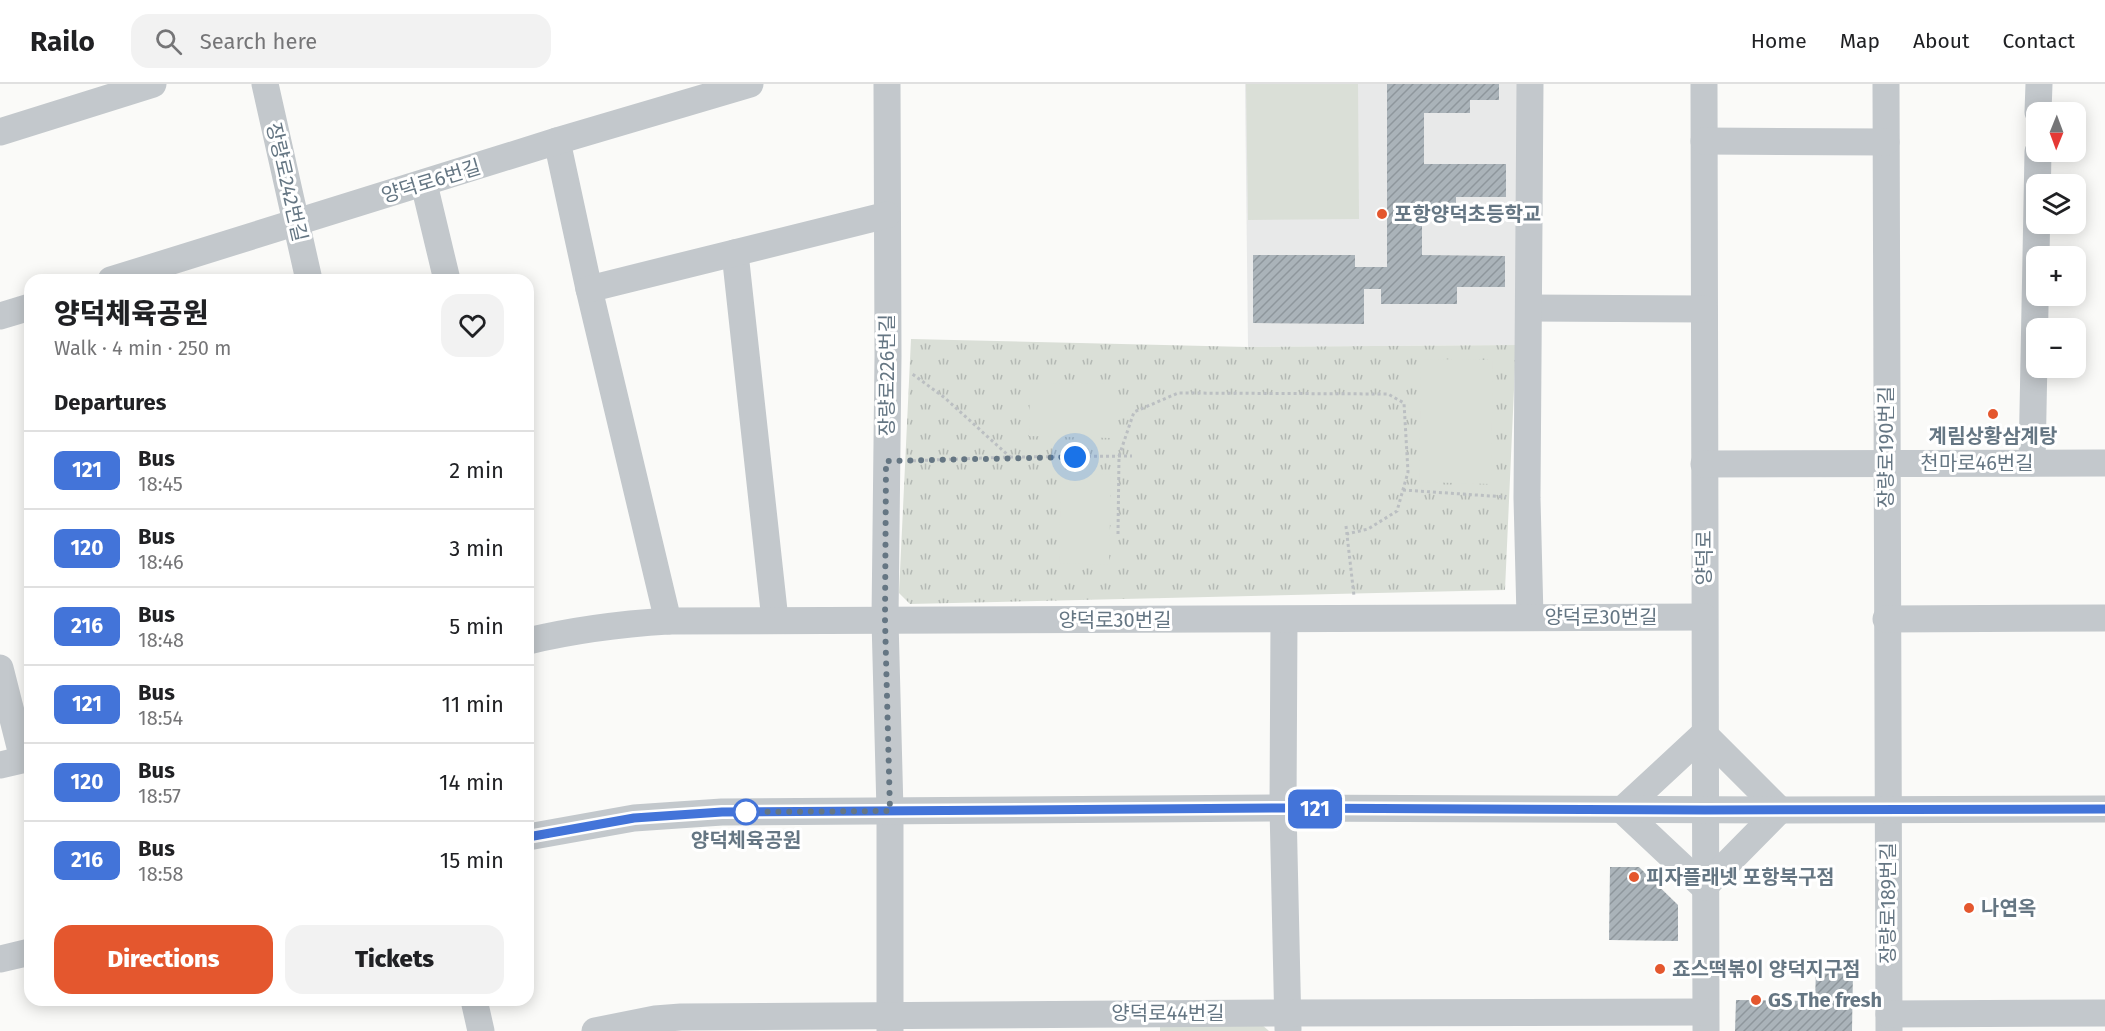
<!DOCTYPE html>
<meta charset="utf-8">
<style>
:root{--surface:#fff;--page:#f2f2f2;--text:#202124;--muted:#757577;--line:#e0e0e0;--accent:#e4572e}
body{margin:0;font-family:"Fira Sans","Noto Sans KR",sans-serif;background:var(--page);color:var(--text);height:100vh;display:flex;flex-direction:column;font-size:22px;white-space:nowrap}
*{box-sizing:border-box;margin:0}
p{font-size:20px;color:var(--muted)}
.icon{flex:none;width:33px;height:33px;fill:none;stroke:currentColor;stroke-width:2;stroke-linecap:round;stroke-linejoin:round}
.map{position:relative;flex:1;overflow:hidden}
.side{position:absolute;left:24px;top:190px;width:510px;height:732px;display:flex;flex-direction:column;background:var(--surface);border-radius:18px;box-shadow:0 3px 15px #0003}
.side>*{flex:none}
.badge{padding:0 12px;border-radius:9px;font-size:21px;line-height:39px}
.needle{width:39px;rotate:181deg}
.fabs{position:absolute;left:2026px;top:18px;display:grid;gap:12px}
.fabs a{display:grid;place-items:center;width:60px;height:60px;border-radius:12px;background:var(--surface);box-shadow:0 3px 15px #0003;font-size:30px}
.you{position:absolute;width:30px;height:30px;margin:-15px;border:4px solid #fff;border-radius:50%;background:#1a73e8;box-shadow:0 0 0 9px #1a73e833}
.map>.badge{position:absolute;translate:-50% -50%;box-shadow:0 0 0 3px #fff}
h2{padding:0 30px;font-size:22px;line-height:54px}
.round{display:grid;place-items:center;flex:none;width:63px;height:63px;border-radius:18px;background:var(--page)}
.overview{display:flex;align-items:center;justify-content:space-between;height:102px;padding:0 30px}
h1{font-size:28px;font-weight:800;line-height:45px}
.primary-button{display:flex;gap:12px;margin-top:auto;padding:12px 30px}
.primary-button a{flex:1;height:69px;border-radius:18px;background:var(--accent);color:#fff;font-size:24px;font-weight:800;line-height:69px;text-align:center}
.primary-button a+a{background:var(--page);color:var(--text)}
ul{padding:0;list-style:none}
li{display:flex;align-items:center;gap:18px;height:78px;padding:0 30px;border-top:2px solid var(--line)}
li div{flex:1}
li b{display:block;font-size:22px}
li em{font-style:normal}
li .badge{min-width:66px;font-weight:700;text-align:center}
header{display:flex;align-items:center;gap:36px;box-sizing:border-box;height:84px;padding:0 30px;background:var(--surface);border-bottom:2px solid var(--line)}
header strong{font-size:28px}
nav{display:flex;gap:33px;margin-inline-start:auto;font-size:21px}
.search{width:420px;height:54px;background:var(--page);display:flex;align-items:center;gap:15px;box-sizing:border-box;padding:0 21px;border-radius:18px;color:var(--muted);font-size:22px}
.map>svg:first-child{display:block}
.built{fill:#e8e9e9}
.park{fill:url(#park-tufts)}
.pitch{fill:#dadfd7}
.building{fill:url(#building-hatch)}
.lines{fill:none;stroke-linecap:round;stroke-linejoin:round}
.path{stroke:#bbbfc2;stroke-width:3;stroke-dasharray:3 3;stroke-linecap:butt}
.minor{stroke:#c3c8cc;stroke-width:27}
.line-casing{stroke:#fff;stroke-width:14}
.line{stroke:#4374d9;stroke-width:9}
.walk{stroke:#657683;stroke-width:6;stroke-dasharray:0 10.8}
.poi-dot{fill:#e4572e;stroke:#fff;stroke-width:2}
.stop-dot{fill:#fff;stroke:#4374d9;stroke-width:3}
.labels{text-anchor:middle;dominant-baseline:central;stroke-width:6;stroke-linejoin:round;paint-order:stroke}
.street-label{font-size:20px;fill:#657683;stroke:#fff}
.poi-label{font-size:20px;font-weight:bold;fill:#657683;stroke:#fff;text-anchor:start}
.stop-label{font-size:20px;font-weight:bold;fill:#657683;stroke:#fff}
</style>
<header>
<strong>Railo</strong>
<div class="search"><svg class="icon" aria-label="search" viewBox="0 0 24 24"><circle cx="10" cy="10" r="6"/><path d="M15 15l6 6"/></svg>Search here</div>
<nav><a>Home</a><a>Map</a><a>About</a><a>Contact</a></nav>
</header>
<div class="map">
<svg width="2105" height="947" viewBox="0 0 2105 947">
<defs>
<pattern id="park-tufts" width="24" height="20" patternUnits="userSpaceOnUse" patternTransform="scale(1.5)"><rect width="24" height="20" fill="#dadfd7"/><path d="M3 7l-1-3M5 7V3M7 7l1-3M15 17l-1-3M17 17v-4M19 17l1-3" fill="none" stroke="#b4b9b4"/></pattern>
<pattern id="building-hatch" width="6" height="6" patternUnits="userSpaceOnUse" patternTransform="scale(1.5)"><rect width="6" height="6" fill="#aab3b9"/><path d="M-1 1l2-2M0 6l6-6M5 7l2-2" fill="none" stroke="#8e969c"/></pattern>
</defs>
<rect width="100%" height="100%" fill="#fafaf8"/>
<polygon class="built" points="1245,0 1518,0 1516,261 1248,263"/>
<g class="park">
<polygon points="911,255 1248,263 1516,261 1505,506 910,520 899,509"/>
<polygon points="1160,940 1261,940 1269,947 1160,947"/>
</g>
<g class="pitch">
<polygon points="1246,0 1358,0 1359,135 1248,136"/>
<polygon points="1421,275 1493,276 1491,400 1419,398"/>
<polygon points="1030,299 1111,300 1111,354 1029,352"/>
<polygon points="1061,389 1111,391 1109,481 1059,479"/>
</g>
<g class="building">
<polygon points="1387,0 1499,0 1499,16 1470,16 1470,29 1424,29 1424,80 1506,80 1506,113 1456,113 1456,126 1422,126 1422,171 1505,172 1505,203 1457,203 1457,220 1381,220 1381,205 1364,205 1364,240 1253,239 1253,171 1355,171 1355,183 1387,183"/>
<polygon points="1610,783 1639,783 1678,821 1678,857 1609,856"/>
<polygon points="1816,886 1853,887 1852,947 1735,947 1736,916 1815,917"/>
</g>
<g class="lines">
<g class="path">
<polyline points="1010,373 1132,372"/>
<polyline points="907,377 1010,373 945,314 911,289"/>
<polyline points="1403,406 1506,413"/>
<polyline points="1346,442 1354,512"/>
<polyline points="1118,450 1119,372 1134,328 1178,309 1388,310 1404,319 1408,388 1397,427 1368,445 1347,450"/>
</g>
<g class="minor">
<polyline points="265,0 309,196"/>
<polyline points="887,0 888,272 885,536 890,727 890,947"/>
<polyline points="1704,0 1706,947"/>
<polyline points="1886,0 1889,947"/>
<polyline points="2038,28 2039,0"/>
<polyline points="0,48 153,0"/>
<polyline points="557,57 589,205 668,537"/>
<polyline points="1704,57 1886,58"/>
<polyline points="424,100 447,196"/>
<polyline points="735,169 775,536"/>
<polyline points="111,196 557,57 750,0"/>
<polyline points="589,205 887,131"/>
<polyline points="1529,224 1704,225"/>
<polyline points="0,232 30,223"/>
<polyline points="2032,379 2038,68"/>
<polyline points="1704,380 2105,379"/>
<polyline points="1530,533 1527,414 1530,0"/>
<polyline points="1886,535 2105,534"/>
<polyline points="1284,536 1283,724 1288,945"/>
<path d="M 528,557 C 574,546 620,540 668,537 L 1704,533"/>
<polyline points="0,584 23,675"/>
<polygon points="1704,650 1780,726 1704,803 1622,726"/>
<polyline points="0,681 30,674"/>
<polyline points="528,753 634,734 722,728 1283,724 1780,726 2105,725"/>
<polyline points="0,875 30,868"/>
<polyline points="474,916 481,947"/>
<polyline points="1889,930 2105,929"/>
<polyline points="595,947 655,935 681,933 1287,929 1705,928"/>
</g>
</g>
<g class="lines">
<defs>
<polyline id="line" points="528,753 634,734 722,728 1283,724 1705,726 2105,725"/>
</defs>
<use href="#line" class="line-casing"/>
<use href="#line" class="line"/>
<polyline class="walk" points="746,728 890,727 885,536 886,377 1075,373"/>
</g>
<g class="poi-dot">
<circle cx="1382" cy="130" r="6"/>
<circle cx="1993" cy="330" r="6"/>
<circle cx="1634" cy="793" r="6"/>
<circle cx="1969" cy="824" r="6"/>
<circle cx="1660" cy="885" r="6"/>
<circle cx="1756" cy="916" r="6"/>
</g>
<circle class="stop-dot" cx="746" cy="728" r="12"/>
<g class="labels">
<g class="street-label">
<text transform="translate(431 97) rotate(-17)">양덕로6번길</text>
<text transform="translate(287 98) rotate(77)">장량로242번길</text>
<text transform="translate(887 291) rotate(-90)">장량로226번길</text>
<text transform="translate(1886 363) rotate(-90)">장량로190번길</text>
<text x="1977" y="379">천마로46번길</text>
<text transform="translate(1704 474) rotate(-90)">양덕로</text>
<text x="1601" y="533">양덕로30번길</text>
<text x="1115" y="536">양덕로30번길</text>
<text transform="translate(1888 819) rotate(-90)">장량로189번길</text>
<text x="1168" y="929">양덕로44번길</text>
</g>
<g class="poi-label">
<text x="1394" y="130">포항양덕초등학교</text>
<text x="1993" y="352" text-anchor="middle">계림상황삼계탕</text>
<text x="1646" y="793">피자플래넷 포항북구점</text>
<text x="1981" y="824">나연옥</text>
<text x="1672" y="885">죠스떡볶이 양덕지구점</text>
<text x="1768" y="916">GS The fresh</text>
</g>
<g class="stop-label">
<text x="746" y="756">양덕체육공원</text>
</g>
</g>
</svg>
<div class="fabs">
<a><svg class="needle" viewBox="-14 -14 28 28"><path d="M0-13l5 13h-10z" fill="#e53935"/><path d="M0 13l5-13h-10z" fill="#757577"/></svg></a>
<a><svg class="icon" aria-label="layers" viewBox="0 0 24 24"><path d="M12 4l9 5-9 5-9-5zM3 14l9 5 9-5"/></svg></a>
<a>+</a>
<a>−</a>
</div>
<div class="you" style="left:1075px;top:373px"></div>
<b class="badge" style="left:1315px;top:725px;background:#4374d9;color:#fff">121</b>
<section class="side">
<div class="overview"><div><h1>양덕체육공원</h1><p>Walk · 4 min · 250 m</p></div><a class="round"><svg class="icon" aria-label="heart" viewBox="0 0 24 24"><path d="M12 20l-8-8c-3-5 5-10 8-4 3-6 11-1 8 4z"/></svg></a></div>
<h2>Departures</h2>
<ul>
<li><span class="badge" style="background:#4374d9;color:#fff">121</span><div><b>Bus</b><p>18:45</p></div><em>2 min</em></li>
<li><span class="badge" style="background:#4374d9;color:#fff">120</span><div><b>Bus</b><p>18:46</p></div><em>3 min</em></li>
<li><span class="badge" style="background:#4374d9;color:#fff">216</span><div><b>Bus</b><p>18:48</p></div><em>5 min</em></li>
<li><span class="badge" style="background:#4374d9;color:#fff">121</span><div><b>Bus</b><p>18:54</p></div><em>11 min</em></li>
<li><span class="badge" style="background:#4374d9;color:#fff">120</span><div><b>Bus</b><p>18:57</p></div><em>14 min</em></li>
<li><span class="badge" style="background:#4374d9;color:#fff">216</span><div><b>Bus</b><p>18:58</p></div><em>15 min</em></li>
</ul>
<div class="primary-button"><a>Directions</a><a>Tickets</a></div>
</section>
</div>
